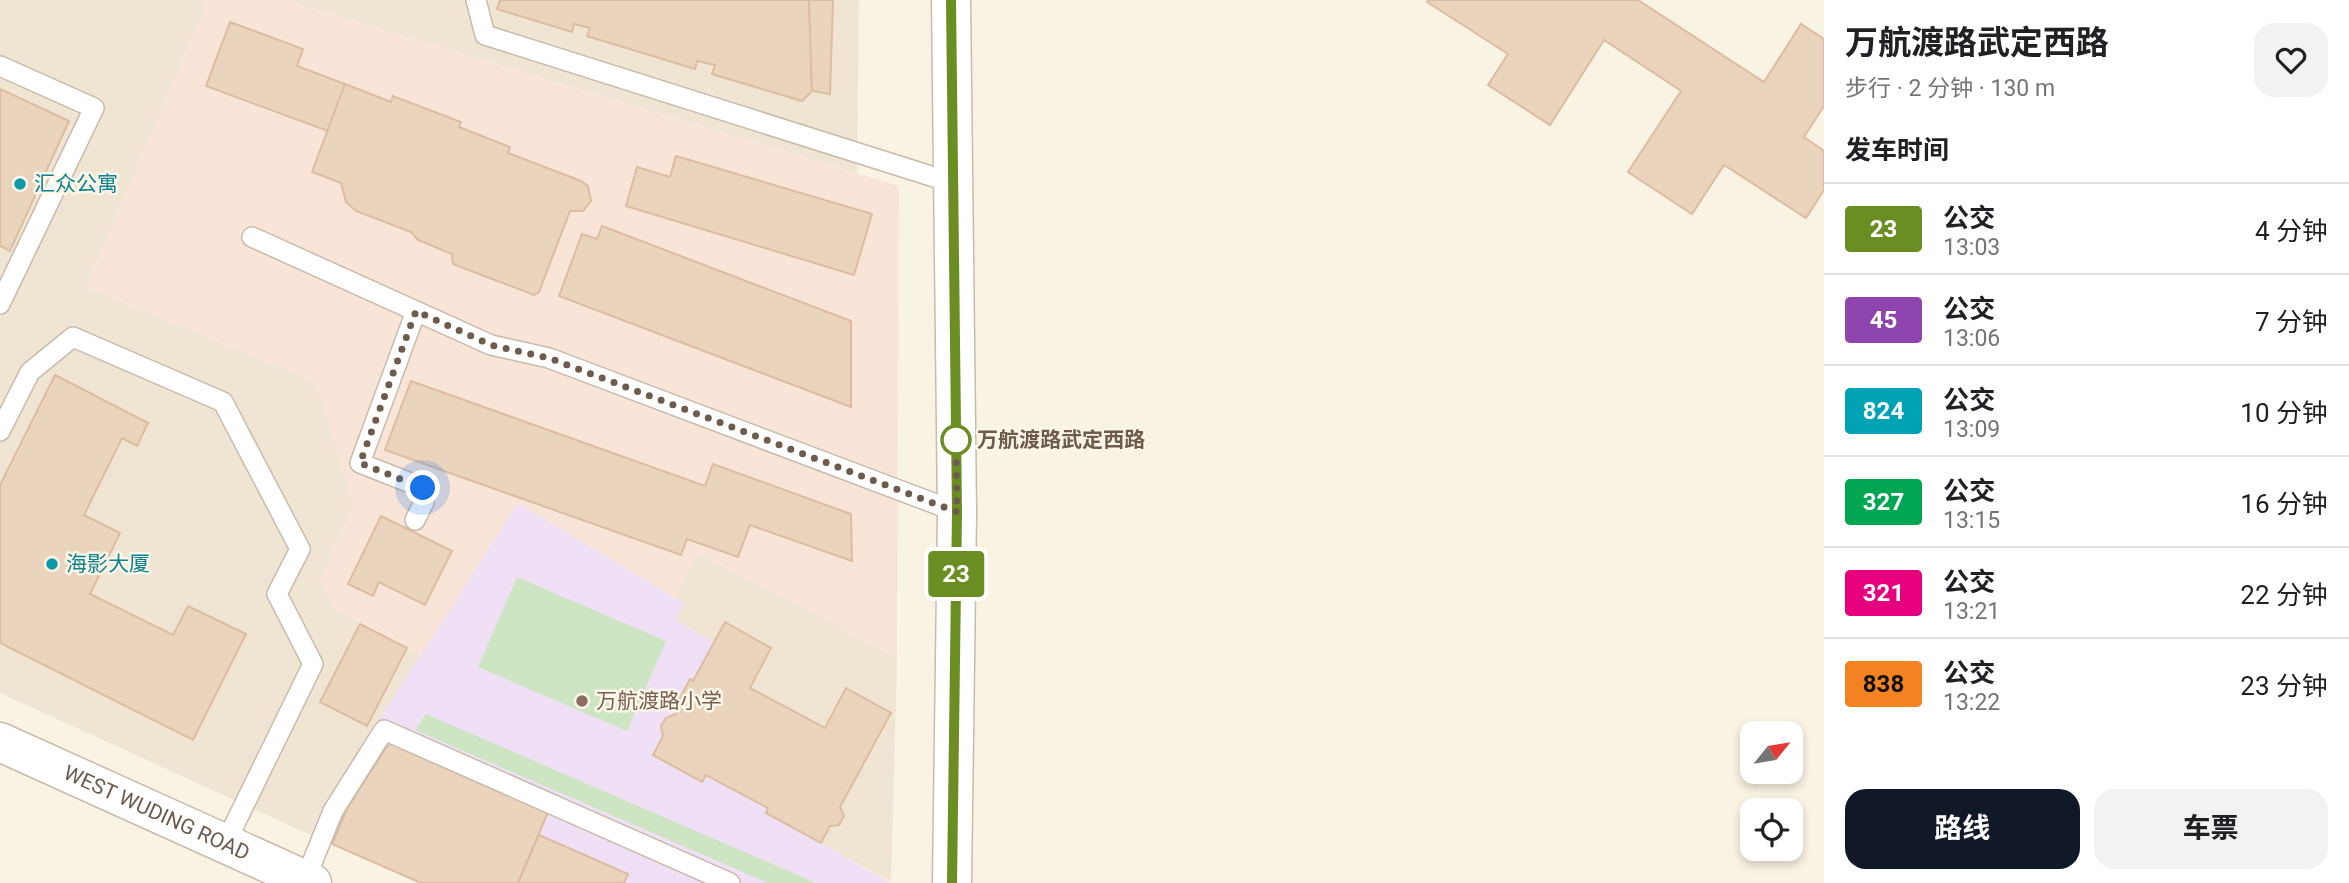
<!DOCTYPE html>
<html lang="zh">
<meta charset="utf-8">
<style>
:root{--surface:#fff;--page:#f2f2f2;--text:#202124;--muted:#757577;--line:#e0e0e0;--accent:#111827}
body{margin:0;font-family:Roboto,"Noto Sans SC",sans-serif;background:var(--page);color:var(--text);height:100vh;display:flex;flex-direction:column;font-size:26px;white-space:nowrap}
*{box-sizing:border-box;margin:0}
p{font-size:23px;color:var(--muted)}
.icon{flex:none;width:38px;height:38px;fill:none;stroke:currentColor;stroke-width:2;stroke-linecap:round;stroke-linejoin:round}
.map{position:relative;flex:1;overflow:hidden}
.drawer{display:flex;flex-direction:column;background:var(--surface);width:525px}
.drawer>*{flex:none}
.badge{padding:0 14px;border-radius:5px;font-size:24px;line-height:46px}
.needle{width:46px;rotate:60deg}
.buttons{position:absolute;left:1740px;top:721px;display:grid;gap:14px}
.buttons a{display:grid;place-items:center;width:63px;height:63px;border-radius:14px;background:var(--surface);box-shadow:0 4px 10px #0003;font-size:35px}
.you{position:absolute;width:35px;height:35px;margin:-18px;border:5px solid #fff;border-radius:50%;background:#1a73e8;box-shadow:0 0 0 10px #1a73e833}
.map>.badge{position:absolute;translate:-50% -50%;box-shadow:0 0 0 4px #fff}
h2{padding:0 21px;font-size:26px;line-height:63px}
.round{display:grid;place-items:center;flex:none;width:74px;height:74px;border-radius:21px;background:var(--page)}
.headline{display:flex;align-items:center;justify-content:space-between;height:119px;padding:0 21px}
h1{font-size:33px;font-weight:700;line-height:52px}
.action{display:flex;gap:14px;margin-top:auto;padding:14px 21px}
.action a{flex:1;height:80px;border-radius:21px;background:var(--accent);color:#fff;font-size:28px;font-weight:700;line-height:80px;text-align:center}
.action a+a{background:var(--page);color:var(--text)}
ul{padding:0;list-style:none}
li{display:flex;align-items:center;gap:21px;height:91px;padding:0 21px;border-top:2px solid var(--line)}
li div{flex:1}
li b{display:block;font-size:26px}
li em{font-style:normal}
li .badge{min-width:77px;font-weight:700;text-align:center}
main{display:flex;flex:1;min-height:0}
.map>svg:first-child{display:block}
.residential{fill:#f0e5d3}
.commercial{fill:#f8e5d8}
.education{fill:#efe0f5}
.green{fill:#cee5c4}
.building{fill:#ebd4be;stroke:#dcbda1;stroke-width:2}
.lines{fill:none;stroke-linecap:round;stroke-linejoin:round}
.service-casing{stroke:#c8bbab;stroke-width:22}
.minor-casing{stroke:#c8bbab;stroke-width:41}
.tertiary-casing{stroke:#c8bbab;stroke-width:41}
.service{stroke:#fff;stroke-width:19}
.minor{stroke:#fff;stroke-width:38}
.tertiary{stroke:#fff;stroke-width:38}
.line-casing{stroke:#fff;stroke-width:16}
.line{stroke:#6b8e23;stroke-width:10}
.walk{stroke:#6e5b4c;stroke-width:7;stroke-dasharray:0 12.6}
.culture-dot{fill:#0f9aa8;stroke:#fdf7e9;stroke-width:2.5}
.stop-dot{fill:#fff;stroke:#6b8e23;stroke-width:3.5}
.education-dot{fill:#8d6e63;stroke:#fdf7e9;stroke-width:2.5}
.labels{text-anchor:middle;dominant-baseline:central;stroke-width:5;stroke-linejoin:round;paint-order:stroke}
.culture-label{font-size:21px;fill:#0d838f;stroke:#fdf7e9;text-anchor:start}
.stop-label{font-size:21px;font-weight:bold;fill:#6e5b4c;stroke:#fdf7e9;text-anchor:start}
.education-label{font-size:21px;fill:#785e54;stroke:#fdf7e9;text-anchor:start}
.street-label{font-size:21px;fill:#6e5b4c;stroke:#fdf7e9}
</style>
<main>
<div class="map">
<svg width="1824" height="883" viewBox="0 0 1824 883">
<rect width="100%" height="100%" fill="#f9f3e3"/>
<g class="residential">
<polygon points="0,0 208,0 86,287 316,382 354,506 320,579 333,609 421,655 323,807 311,835 0,693"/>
<polygon points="285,0 859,0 857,173"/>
<polygon points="698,553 897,657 891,882 821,843 840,807 825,728 750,688 771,648 714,642 676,620 675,598"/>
</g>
<polygon class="commercial" points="208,0 285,0 899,186 897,657 698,553 675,598 519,504 421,655 333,609 320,579 354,506 316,382 86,287"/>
<polygon class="education" points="518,503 685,604 676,620 714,642 725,622 771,648 751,688 825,728 846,688 891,713 840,807 844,816 839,825 830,826 821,843 891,883 421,883 311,835 323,807"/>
<g class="green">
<polygon points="517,577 666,641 627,731 478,667"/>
<polygon points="426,714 816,883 768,883 415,730"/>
</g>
<g class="building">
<polygon points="500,0 809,0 812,91 802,101 712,74 715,65 697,61 695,69 587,36 590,28 574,24 572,32 497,9"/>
<polygon points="809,0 833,0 830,94 812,91"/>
<polygon points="1428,0 1638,0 1764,82 1801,24 1824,39 1824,106 1804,137 1824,151 1824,190 1806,218 1724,165 1692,214 1628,172 1681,91 1604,40 1550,125 1488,85 1508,54 1427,2"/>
<polygon points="230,22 303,49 297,66 345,84 328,131 206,86"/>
<polygon points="345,84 391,102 393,96 461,122 459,127 510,147 508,153 581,181 588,186 591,201 583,211 570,211 539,292 534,295 453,264 452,254 418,240 411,232 356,211 346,202 341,183 312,172"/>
<polygon points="0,89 69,121 10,251 0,246"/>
<polygon points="676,156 872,214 854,275 626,206 637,167 670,177"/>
<polygon points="602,226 851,321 851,407 559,296 582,234 597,239"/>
<polygon points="55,375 148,423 137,446 122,438 84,515 120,533 90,594 173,635 188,606 246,634 193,740 0,643 0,485"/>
<polygon points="411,381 705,486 713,464 851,514 852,561 750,525 738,557 687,539 681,555 385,450"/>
<polygon points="381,516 452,551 425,605 379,582 373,596 348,584"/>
<polygon points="725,622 771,648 750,688 825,728 846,688 891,713 840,807 844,816 839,825 830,826 821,843 766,813 768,808 706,775 702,782 653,755 663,736 661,726 666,718 676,714 680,706 677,704 690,679 693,681"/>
<polygon points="360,624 407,648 367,726 320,702"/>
<polygon points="389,743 548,812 518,883 421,883 332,844 348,807"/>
<polygon points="539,835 628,874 624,883 518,883"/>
</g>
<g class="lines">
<defs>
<g id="service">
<polyline points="476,0 485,35 953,183"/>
<polyline points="0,66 94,108 0,304"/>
<polyline points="252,237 491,345 549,358 957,512"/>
<polyline points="0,431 30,372 73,337 223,402 300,549 277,594 313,664 225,844"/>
<polyline points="415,520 424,502 423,488 360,463 416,311"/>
<polyline points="305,880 333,811 384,730 730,883"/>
</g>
<g id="minor">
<path id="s1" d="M 0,742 L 312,883"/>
</g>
<polyline id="tertiary" points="951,0 957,512 952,883"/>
</defs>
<use href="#service" class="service-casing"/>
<use href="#minor" class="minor-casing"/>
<use href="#tertiary" class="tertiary-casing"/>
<use href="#service" class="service"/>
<use href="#minor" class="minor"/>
<use href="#tertiary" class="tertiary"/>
</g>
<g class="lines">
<defs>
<polyline id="line" points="951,0 957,512 952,883"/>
</defs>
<use href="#line" class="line-casing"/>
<use href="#line" class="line"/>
<polyline class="walk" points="423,488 360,463 416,311 491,345 549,358 957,512 956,440"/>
</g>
<g class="culture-dot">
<circle cx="20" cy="184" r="7"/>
<circle cx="52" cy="564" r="7"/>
</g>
<circle class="stop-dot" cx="956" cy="440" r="14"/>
<circle class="education-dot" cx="582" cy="701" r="7"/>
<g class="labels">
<g class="culture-label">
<text x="34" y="184">汇众公寓</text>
<text x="66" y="564">海影大厦</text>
</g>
<g class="stop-label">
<text x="977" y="440">万航渡路武定西路</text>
</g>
<g class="education-label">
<text x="596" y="701">万航渡路小学</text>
</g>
<g class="street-label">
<text stroke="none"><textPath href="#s1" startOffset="172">WEST WUDING ROAD</textPath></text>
</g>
</g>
</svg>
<div class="buttons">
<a><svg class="needle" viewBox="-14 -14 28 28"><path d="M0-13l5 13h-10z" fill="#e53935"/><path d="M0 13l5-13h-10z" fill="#757577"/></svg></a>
<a><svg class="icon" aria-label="locate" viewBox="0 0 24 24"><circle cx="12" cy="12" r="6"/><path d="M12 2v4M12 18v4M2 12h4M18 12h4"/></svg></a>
</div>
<div class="you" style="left:423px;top:488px"></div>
<b class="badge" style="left:956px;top:574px;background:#6b8e23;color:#fff">23</b>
</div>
<section class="drawer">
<div class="headline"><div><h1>万航渡路武定西路</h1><p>步行 · 2 分钟 · 130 m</p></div><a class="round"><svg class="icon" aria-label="heart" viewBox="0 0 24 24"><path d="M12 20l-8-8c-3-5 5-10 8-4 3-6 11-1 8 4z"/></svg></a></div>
<h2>发车时间</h2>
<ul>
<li><span class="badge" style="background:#6b8e23;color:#fff">23</span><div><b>公交</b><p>13:03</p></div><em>4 分钟</em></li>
<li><span class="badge" style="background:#8e44ad;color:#fff">45</span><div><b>公交</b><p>13:06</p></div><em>7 分钟</em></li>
<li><span class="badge" style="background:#00a3b4;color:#fff">824</span><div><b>公交</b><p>13:09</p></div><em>10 分钟</em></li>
<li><span class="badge" style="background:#00a651;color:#fff">327</span><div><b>公交</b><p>13:15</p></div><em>16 分钟</em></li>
<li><span class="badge" style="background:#e6007e;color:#fff">321</span><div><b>公交</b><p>13:21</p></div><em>22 分钟</em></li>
<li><span class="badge" style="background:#f58220;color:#111">838</span><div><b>公交</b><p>13:22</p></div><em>23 分钟</em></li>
</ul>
<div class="action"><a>路线</a><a>车票</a></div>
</section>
</main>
